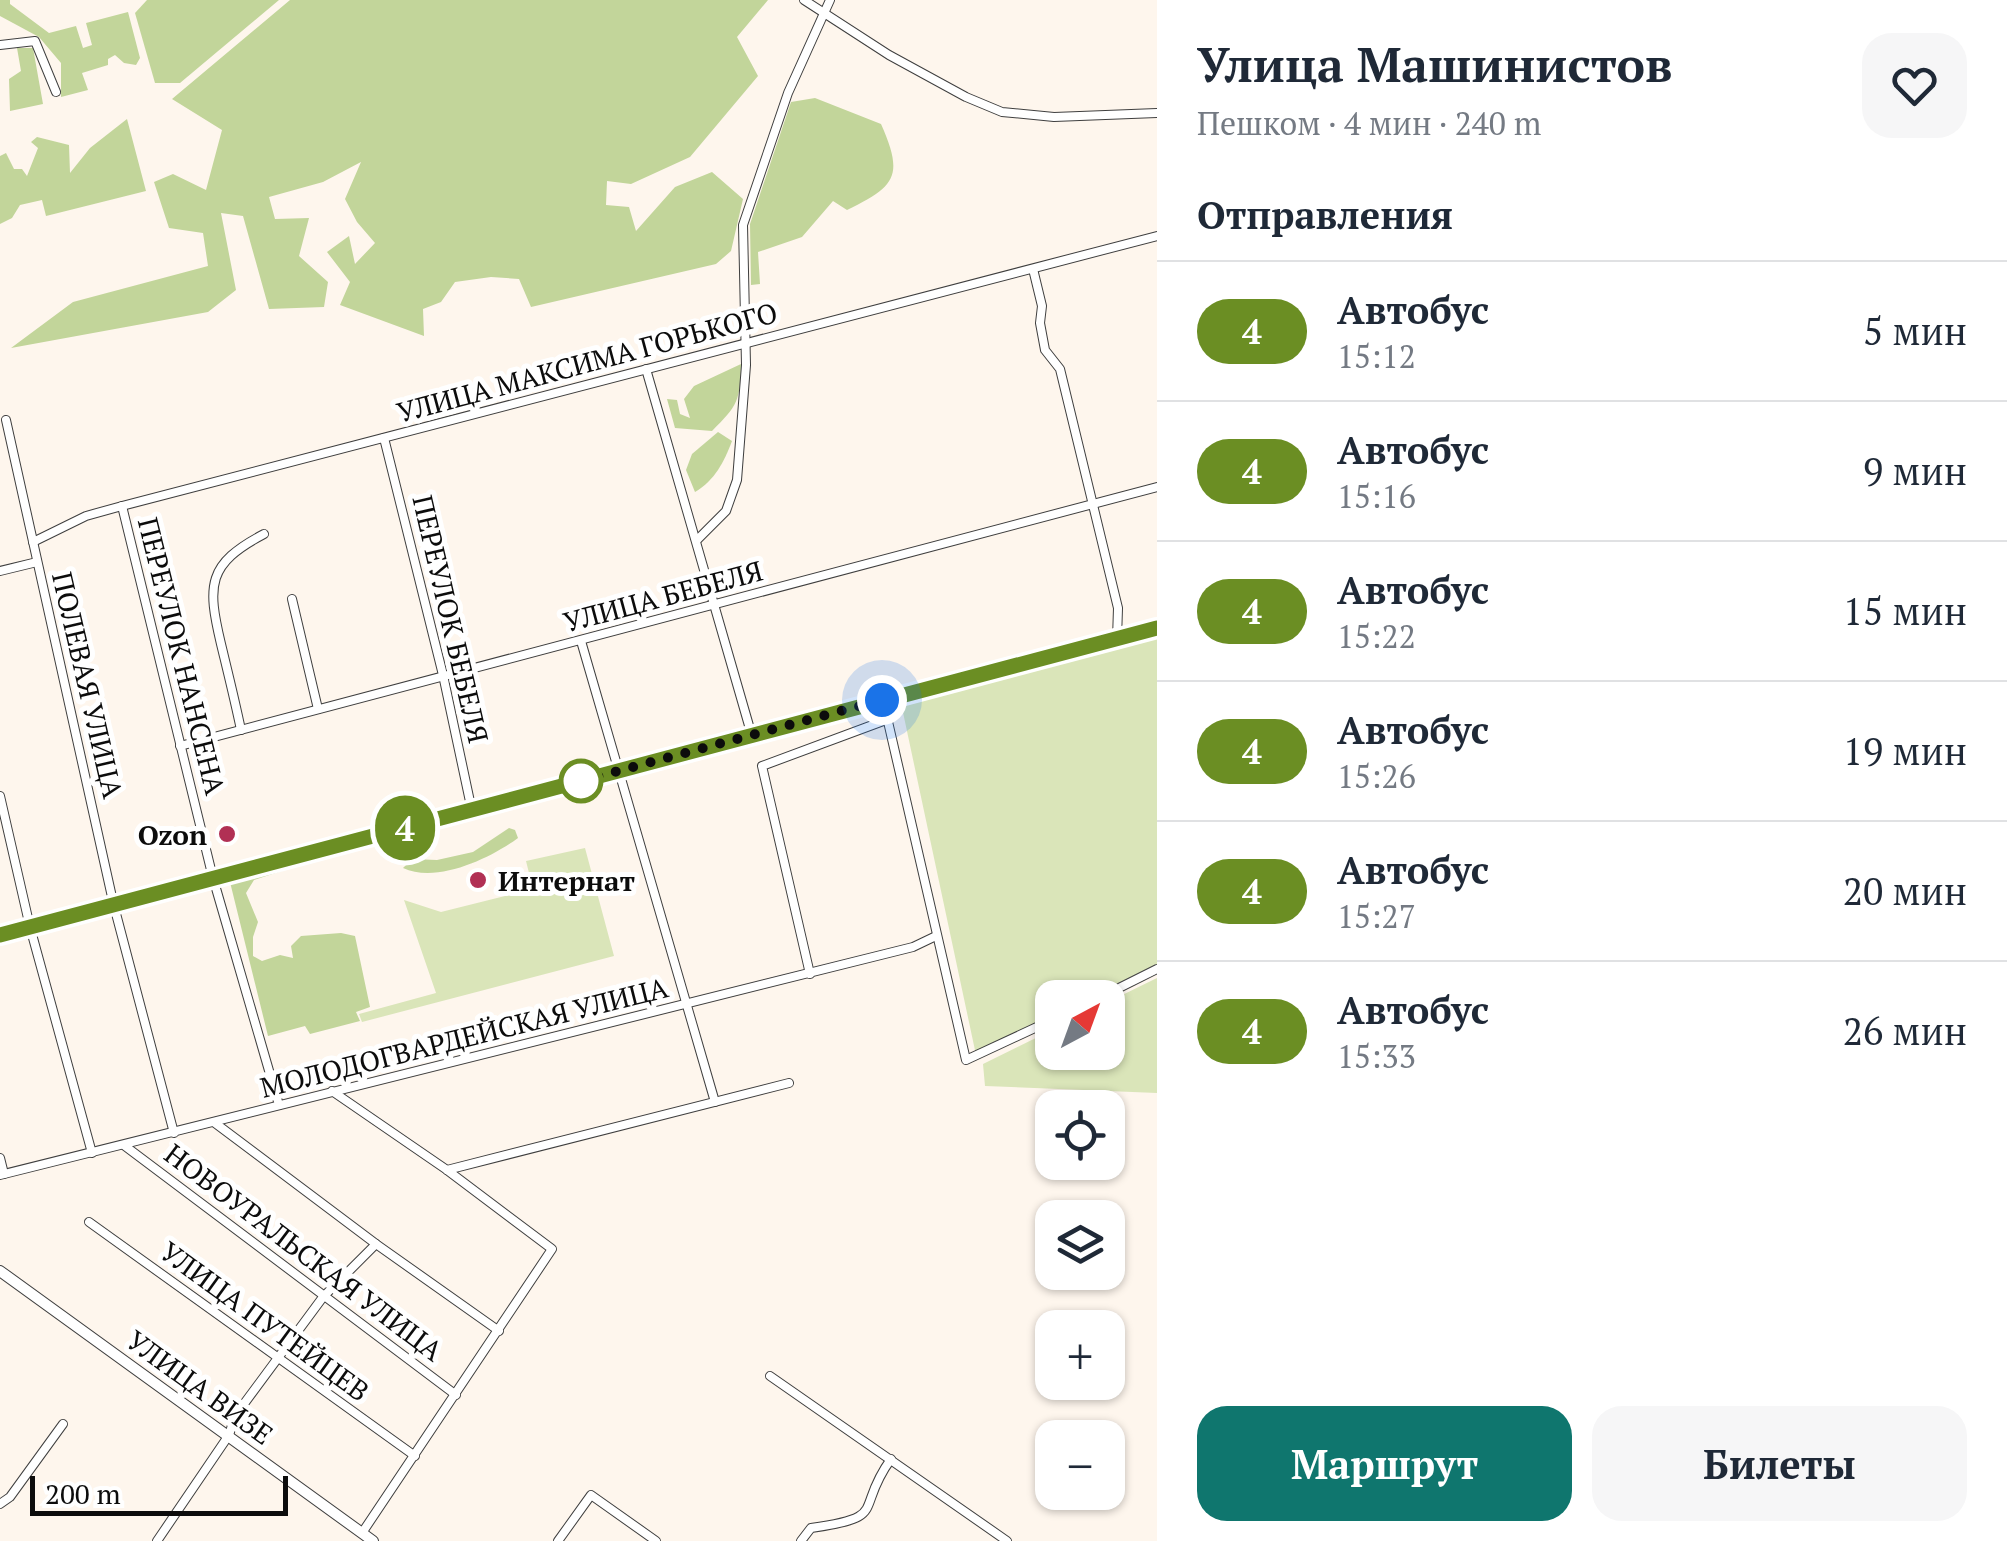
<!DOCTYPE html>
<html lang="ru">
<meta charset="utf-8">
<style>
:root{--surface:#fff;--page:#f6f6f7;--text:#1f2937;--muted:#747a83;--line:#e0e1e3;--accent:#0f766e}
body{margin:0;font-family:"PT Serif",serif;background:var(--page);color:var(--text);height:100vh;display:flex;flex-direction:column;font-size:38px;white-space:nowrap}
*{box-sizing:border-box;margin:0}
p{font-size:32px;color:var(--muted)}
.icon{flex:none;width:55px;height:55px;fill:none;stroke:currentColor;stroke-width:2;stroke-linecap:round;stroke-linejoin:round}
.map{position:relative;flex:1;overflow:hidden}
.side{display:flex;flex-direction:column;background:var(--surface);width:850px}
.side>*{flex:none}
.badge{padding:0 20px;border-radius:32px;font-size:35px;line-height:65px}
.needle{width:65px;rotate:41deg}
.controls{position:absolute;left:1035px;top:980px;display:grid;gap:20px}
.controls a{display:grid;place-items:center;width:90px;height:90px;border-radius:20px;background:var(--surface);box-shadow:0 2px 8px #0004;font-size:50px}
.scale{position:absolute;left:30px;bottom:25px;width:258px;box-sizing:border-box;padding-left:10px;border:5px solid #0c0c0c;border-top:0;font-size:28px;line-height:35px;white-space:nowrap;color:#0c0c0c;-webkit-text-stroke:8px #fff;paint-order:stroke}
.you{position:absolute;width:50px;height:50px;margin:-25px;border:8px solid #fff;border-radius:50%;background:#1a73e8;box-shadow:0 0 0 15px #1a73e833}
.map>.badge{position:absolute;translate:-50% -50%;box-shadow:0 0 0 5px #fff}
h2{padding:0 40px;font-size:38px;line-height:90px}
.round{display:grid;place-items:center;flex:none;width:105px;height:105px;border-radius:30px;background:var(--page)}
.headline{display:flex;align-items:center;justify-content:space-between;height:170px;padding:0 40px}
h1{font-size:48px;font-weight:800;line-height:75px}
.primary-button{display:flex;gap:20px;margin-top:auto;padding:20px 40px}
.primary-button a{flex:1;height:115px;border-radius:30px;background:var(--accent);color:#fff;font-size:40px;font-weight:800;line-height:115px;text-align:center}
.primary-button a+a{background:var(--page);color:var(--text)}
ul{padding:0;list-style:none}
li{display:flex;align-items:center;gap:30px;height:140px;padding:0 40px;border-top:2px solid var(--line)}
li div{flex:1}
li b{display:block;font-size:38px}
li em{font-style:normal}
li .badge{min-width:110px;font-weight:700;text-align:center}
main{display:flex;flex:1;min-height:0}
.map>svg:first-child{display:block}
.green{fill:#dae5b9}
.forest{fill:#c2d59a}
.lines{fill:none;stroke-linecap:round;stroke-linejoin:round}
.minor-casing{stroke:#3f3f3f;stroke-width:10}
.tertiary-casing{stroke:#3f3f3f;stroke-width:12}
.secondary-casing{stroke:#2e2e2e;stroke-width:14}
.minor{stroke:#fff;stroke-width:8}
.tertiary{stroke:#fff;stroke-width:10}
.secondary{stroke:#f9dead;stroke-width:11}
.line-casing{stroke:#fff;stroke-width:22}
.line{stroke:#6b8e23;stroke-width:15}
.walk{stroke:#0c0c0c;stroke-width:10;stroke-dasharray:0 18}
.stop-dot{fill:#fff;stroke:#6b8e23;stroke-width:5}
.poi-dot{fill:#b13054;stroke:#fff;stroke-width:4}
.labels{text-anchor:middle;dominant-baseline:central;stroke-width:10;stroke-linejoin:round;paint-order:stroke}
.street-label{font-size:28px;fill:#0c0c0c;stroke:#fff}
.poi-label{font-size:28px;font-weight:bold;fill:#0c0c0c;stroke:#fff;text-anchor:end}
</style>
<main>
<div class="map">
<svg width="1157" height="1541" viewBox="0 0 1157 1541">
<rect width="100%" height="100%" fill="#fef6ed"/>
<g class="green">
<polygon points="1157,635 1157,964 1090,997 1052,998 1052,1016 976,1055 901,703"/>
<polygon points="585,848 614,956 362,1022 359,1014 436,993 404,900 441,912 533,889 526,861"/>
<polygon points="1157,978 1157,1093 985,1086 983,1064 1052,1030 1052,1052 1108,1052 1108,1002"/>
</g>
<g class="forest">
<polygon points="0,0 10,0 10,4 49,33 76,26 83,48 92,45 86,23 128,12 140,58 136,65 124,63 115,55 108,59 108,65 82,73 88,90 61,97 61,63 39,37 0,16"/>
<polygon points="147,0 279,0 180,83 155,83 135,13"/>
<polygon points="290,0 768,0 737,37 758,76 690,157 631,184 607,181 606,205 629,207 636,231 675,187 712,172 743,199 731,251 716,264 531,307 519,279 491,277 455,282 441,302 423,309 424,336 340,305 350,282 327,252 349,236 355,264 375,243 357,222 345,199 361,162 323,182 269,197 275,219 309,218 299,256 328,282 324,307 269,309 243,216 221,213 236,290 208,312 11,348 73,302 208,266 203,233 169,228 154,182 173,174 206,190 222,130 172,99"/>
<polygon points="17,48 33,48 43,104 10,111 9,79 21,71"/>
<path d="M 815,98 L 881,124 C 904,176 896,186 847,210 L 833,201 L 802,237 L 758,252 L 760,284 L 751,285 L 750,224 L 791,102 Z"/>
<polygon points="127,119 146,191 46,216 42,200 20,205 12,218 0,224 0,156 6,153 14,169 22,169 27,176 38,148 31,142 37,137 69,145 70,173 90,148"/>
<path d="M 741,364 C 740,401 738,405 712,431 L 675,428 L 667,399 L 677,400 L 680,414 L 690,418 L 684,399 L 694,386 Z"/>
<path d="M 718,432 L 732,441 C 724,462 715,480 695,492 L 686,470 L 692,454 Z"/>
<path d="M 509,828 L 515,830 L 518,838 C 491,858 437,884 403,868 L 412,859 L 437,860 L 473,852 Z"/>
<polygon points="308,857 306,863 254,880 246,893 258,922 253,937 253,956 262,961 280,955 293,958 291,946 301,936 341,933 355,936 370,1007 356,1012 360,1021 310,1034 305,1026 268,1036 229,878"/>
</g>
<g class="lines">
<defs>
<g id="minor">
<polyline points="804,0 889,55 966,97 1002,112 1054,117 1157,113"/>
<polyline points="0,45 35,41 56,92"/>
<polyline points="1033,269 1042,306 1040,323 1045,350 1060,369 1118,608 1117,639"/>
<polyline points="646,369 752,736"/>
<polyline points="6,420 114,906 174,1133"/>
<polyline points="384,438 443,675 472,811"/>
<polyline points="122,506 213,878 279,1105"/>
<polyline points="697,540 726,511 737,480 746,365 743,225 788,93 830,0"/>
<polyline points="33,542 86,516 122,506 1157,236"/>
<polyline points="0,571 37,562"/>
<polyline points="292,599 318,709"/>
<polyline points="581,641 715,1102"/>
<polyline points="883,700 966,1060 1052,1020"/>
<path d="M 241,730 C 235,701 228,673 221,644 C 207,585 207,564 264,534"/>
<polyline points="180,746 1157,487"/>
<polyline points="0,796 30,927 92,1153"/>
<polyline points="810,974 762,766 886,720"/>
<polyline points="1099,998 1157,969"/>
<polyline points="332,1091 447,1170 552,1249 362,1533"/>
<polyline points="215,1123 376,1244 499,1331"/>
<polyline points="125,1146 456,1395"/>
<polyline points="0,1158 4,1174"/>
<polyline points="447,1170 789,1083"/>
<polyline points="0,1175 913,947 936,936"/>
<polyline points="89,1222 415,1456"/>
<polyline points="770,1376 1007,1541"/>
<polyline points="0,1504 10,1497 63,1424"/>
<polyline points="157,1541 229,1435 235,1416 323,1297 376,1244"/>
<polyline points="558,1541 591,1495 656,1541"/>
<path d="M 801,1541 L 811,1528 C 890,1517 854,1510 891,1459"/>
</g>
<polyline id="tertiary" points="0,1271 373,1541"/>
<polyline id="secondary" points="0,935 1157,628"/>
</defs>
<use href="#minor" class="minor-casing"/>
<use href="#tertiary" class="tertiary-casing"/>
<use href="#secondary" class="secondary-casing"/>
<use href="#minor" class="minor"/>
<use href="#tertiary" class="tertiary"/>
<use href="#secondary" class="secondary"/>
</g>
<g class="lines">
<defs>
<polyline id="line" points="0,935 1157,628"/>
</defs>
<use href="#line" class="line-casing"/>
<use href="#line" class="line"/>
<polyline class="walk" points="581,781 882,700"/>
</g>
<circle class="stop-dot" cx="581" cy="781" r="20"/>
<g class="poi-dot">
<circle cx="227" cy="834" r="10"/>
<circle cx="478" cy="880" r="10"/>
</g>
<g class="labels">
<g class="street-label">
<text transform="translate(587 362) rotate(-15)">УЛИЦА МАКСИМА ГОРЬКОГО</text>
<text transform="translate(663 596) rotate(-15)">УЛИЦА БЕБЕЛЯ</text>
<text transform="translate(451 619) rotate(77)">ПЕРЕУЛОК БЕБЕЛЯ</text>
<text transform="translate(182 656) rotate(76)">ПЕРЕУЛОК НАНСЕНА</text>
<text transform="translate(88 685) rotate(77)">ПОЛЕВАЯ УЛИЦА</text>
<text transform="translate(464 1037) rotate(-14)">МОЛОДОГВАРДЕЙСКАЯ УЛИЦА</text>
<text transform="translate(304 1252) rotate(37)">НОВОУРАЛЬСКАЯ УЛИЦА</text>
<text transform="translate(265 1321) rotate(36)">УЛИЦА ПУТЕЙЦЕВ</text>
<text transform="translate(200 1387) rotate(36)">УЛИЦА ВИЗЕ</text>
</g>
<g class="poi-label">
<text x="207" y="834">Ozon</text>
<text x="498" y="880" text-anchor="start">Интернат</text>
</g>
</g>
</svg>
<div class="controls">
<a><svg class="needle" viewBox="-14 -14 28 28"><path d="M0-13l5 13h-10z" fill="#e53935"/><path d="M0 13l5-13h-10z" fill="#747a83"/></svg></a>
<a><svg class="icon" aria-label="locate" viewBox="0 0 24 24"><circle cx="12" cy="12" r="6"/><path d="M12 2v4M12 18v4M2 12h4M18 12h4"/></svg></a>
<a><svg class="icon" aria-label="layers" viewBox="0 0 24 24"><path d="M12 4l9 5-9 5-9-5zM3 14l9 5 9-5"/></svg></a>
<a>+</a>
<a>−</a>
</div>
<div class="scale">200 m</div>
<div class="you" style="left:882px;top:700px"></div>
<b class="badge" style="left:405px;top:828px;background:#6b8e23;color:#fff">4</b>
</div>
<section class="side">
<div class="headline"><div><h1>Улица Машинистов</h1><p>Пешком · 4 мин · 240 m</p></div><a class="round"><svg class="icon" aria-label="heart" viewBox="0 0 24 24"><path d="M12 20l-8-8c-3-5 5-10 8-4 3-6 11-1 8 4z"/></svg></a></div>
<h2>Отправления</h2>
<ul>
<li><span class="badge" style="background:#6b8e23;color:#fff">4</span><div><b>Автобус</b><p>15:12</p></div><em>5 мин</em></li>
<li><span class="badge" style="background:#6b8e23;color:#fff">4</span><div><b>Автобус</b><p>15:16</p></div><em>9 мин</em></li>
<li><span class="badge" style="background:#6b8e23;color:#fff">4</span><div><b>Автобус</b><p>15:22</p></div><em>15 мин</em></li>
<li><span class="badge" style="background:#6b8e23;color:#fff">4</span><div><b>Автобус</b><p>15:26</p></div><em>19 мин</em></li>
<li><span class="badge" style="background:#6b8e23;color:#fff">4</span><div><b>Автобус</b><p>15:27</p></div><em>20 мин</em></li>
<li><span class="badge" style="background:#6b8e23;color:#fff">4</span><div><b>Автобус</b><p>15:33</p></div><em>26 мин</em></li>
</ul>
<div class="primary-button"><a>Маршрут</a><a>Билеты</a></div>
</section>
</main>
